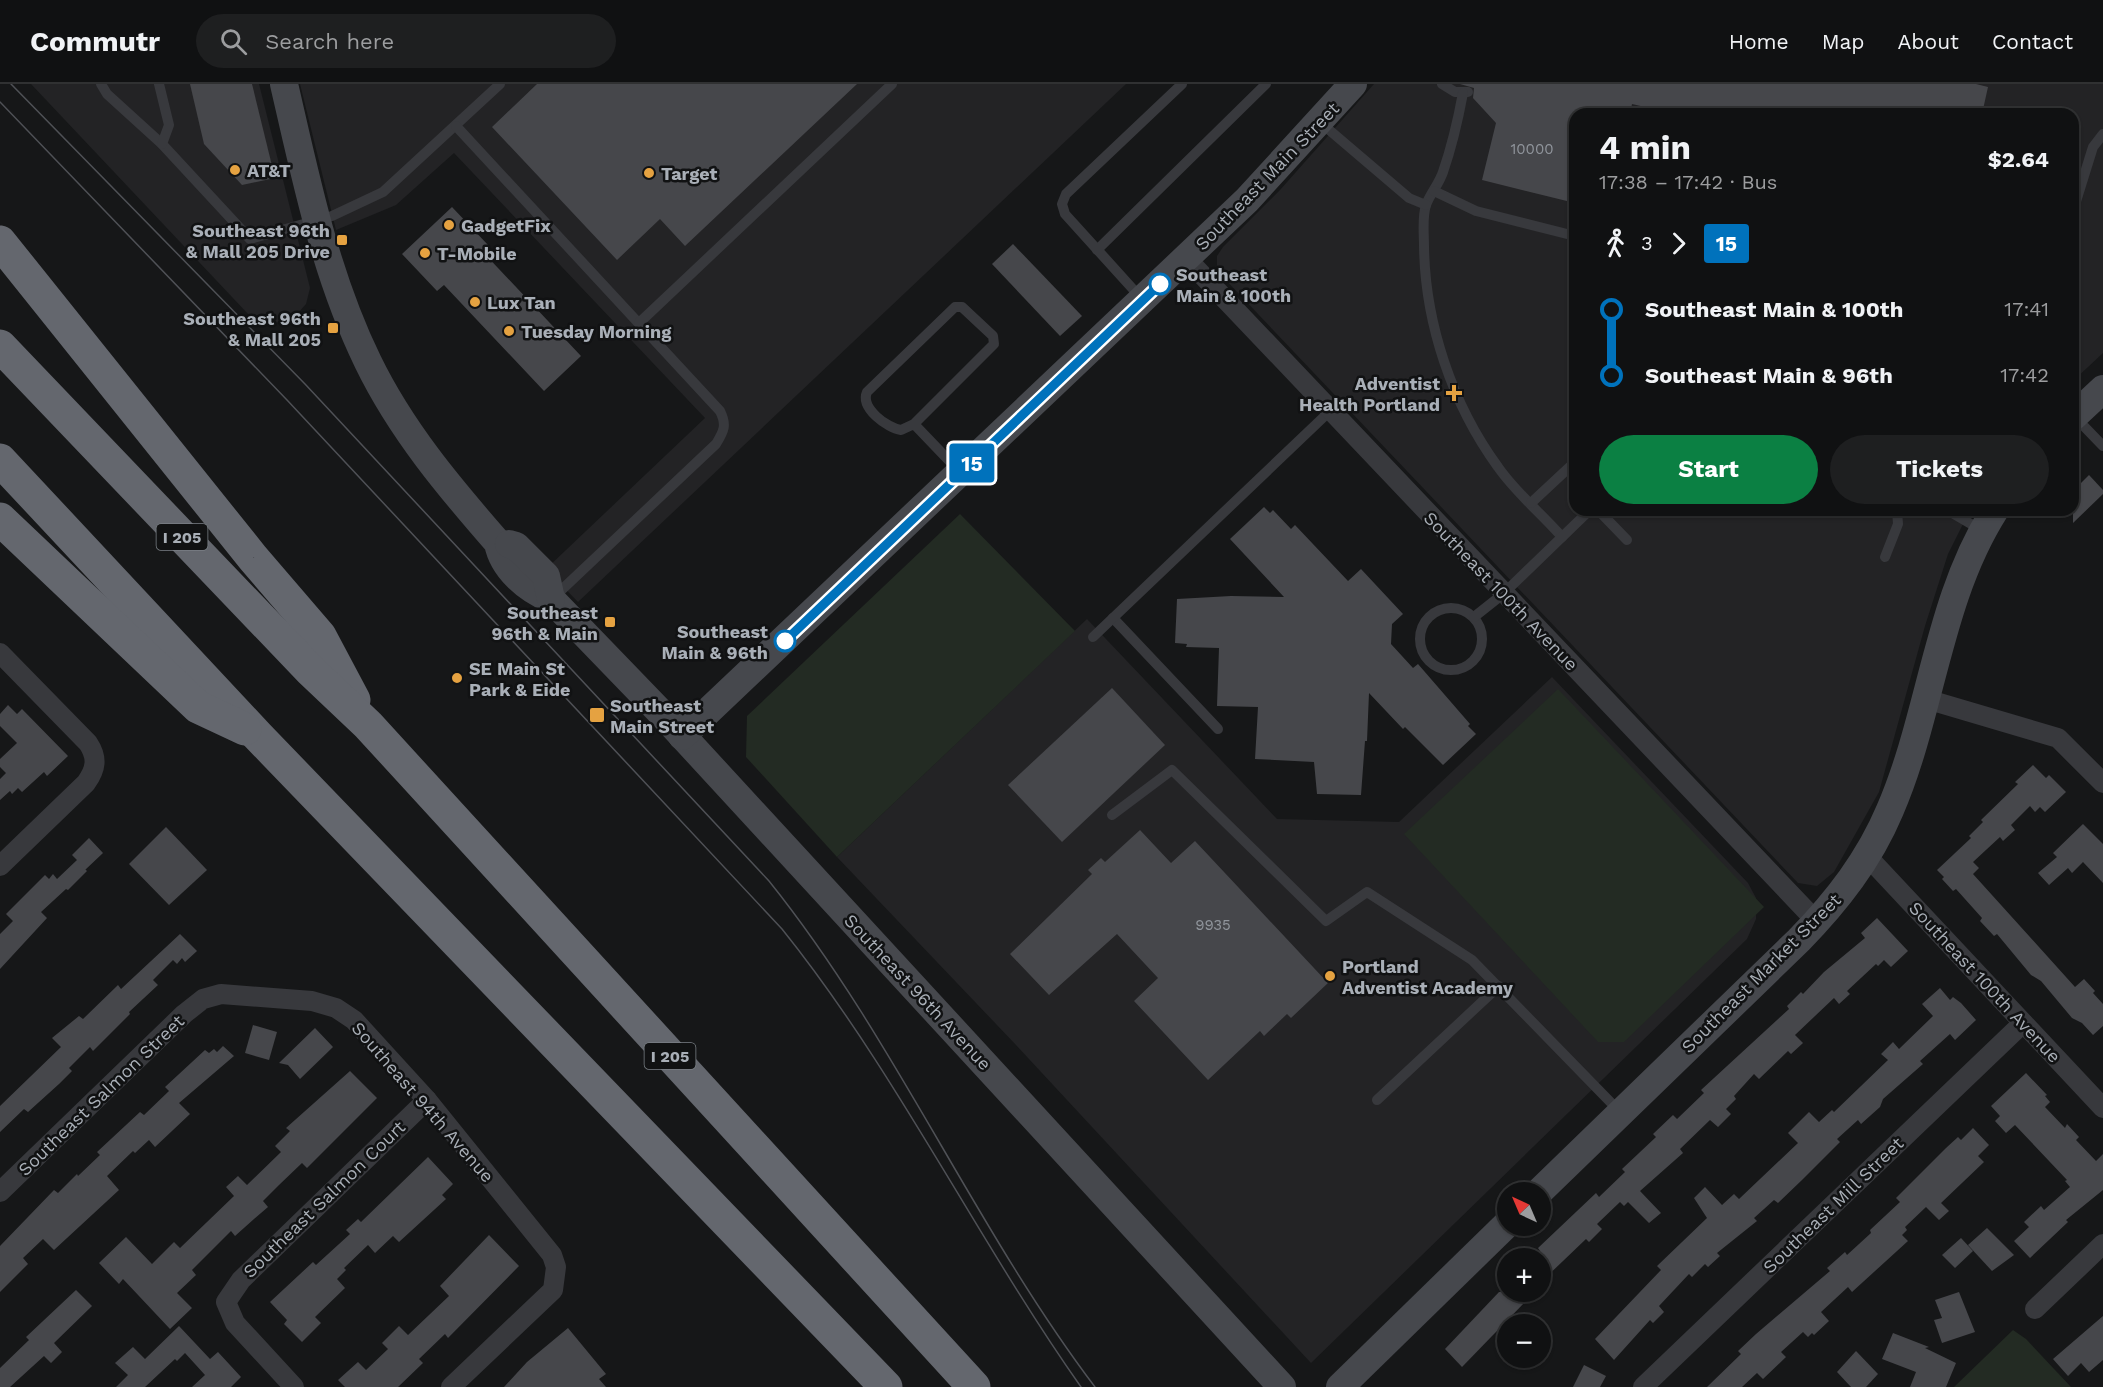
<!DOCTYPE html>
<meta charset="utf-8">
<style>
:root{--surface:#101112;--page:#1e1f20;--text:#f1f3f6;--muted:#9c9d9f;--line:#303132;--accent:#0b8043}
body{margin:0;font-family:"Work Sans",sans-serif;background:var(--page);color:var(--text);height:100vh;display:flex;flex-direction:column;font-size:22px;white-space:nowrap}
*{box-sizing:border-box;margin:0}
p{font-size:20px;color:var(--muted)}
.icon{flex:none;width:33px;height:33px;fill:none;stroke:currentColor;stroke-width:2;stroke-linecap:round;stroke-linejoin:round}
.map{position:relative;flex:1;overflow:hidden}
.sheet{position:absolute;left:1569px;top:24px;width:510px;height:408px;display:flex;flex-direction:column;background:var(--surface);border-radius:18px;box-shadow:0 2px 4px #0004,0 0 0 2px var(--line)}
.sheet>*{flex:none}
.badge{padding:0 12px;border-radius:4px;font-size:21px;line-height:39px}
.needle{width:39px;rotate:316deg}
.tools{position:absolute;left:1497px;top:1098px;display:grid;gap:12px}
.tools a{display:grid;place-items:center;width:54px;height:54px;border-radius:50%;background:var(--surface);box-shadow:0 2px 4px #0004,0 0 0 2px var(--line);font-size:30px}
.map>.badge{position:absolute;translate:-50% -50%;box-shadow:0 0 0 3px #fff}
.legs{display:flex;align-items:center;gap:9px;height:66px;padding:0 30px;font-size:20px}
.legs p{margin-inline-start:auto}
.headline{display:flex;align-items:center;justify-content:space-between;height:102px;padding:0 30px}
h1{font-size:33px;font-weight:700;line-height:45px}
.button{display:flex;gap:12px;margin-top:auto;padding:12px 30px}
.button a{flex:1;height:69px;border-radius:36px;background:var(--accent);color:#fff;font-size:24px;font-weight:700;line-height:69px;text-align:center}
.button a+a{background:var(--page);color:var(--text)}
ul{padding:0 30px;list-style:none}
li{display:flex;align-items:center;gap:21px;height:66px;font-size:22px}
li i{display:grid;place-items:center;width:9px;height:100%;margin:0 8px;background:currentColor}
li i::after{content:'';width:15px;height:15px;margin:-8px;border:4px solid;border-radius:50%;background:var(--surface)}
li p{margin-inline-start:auto}
li:first-child i{background:linear-gradient(#0000 50%,currentColor 0)}
li:last-child i{background:linear-gradient(currentColor 50%,#0000 0)}
header{display:flex;align-items:center;gap:36px;box-sizing:border-box;height:84px;padding:0 30px;background:var(--surface);border-bottom:2px solid var(--line)}
header strong{font-size:28px}
nav{display:flex;gap:33px;margin-inline-start:auto;font-size:21px}
.search{width:420px;height:54px;background:var(--page);display:flex;align-items:center;gap:15px;box-sizing:border-box;padding:0 21px;border-radius:33px;color:var(--muted);font-size:22px}
.map>svg:first-child{display:block}
.built{fill:#232325}
.green{fill:#232b23}
.building{fill:#46474b}
.lines{fill:none;stroke-linecap:round;stroke-linejoin:round}
.lane{stroke:#38393d;stroke-width:10}
.street{stroke:#38393d;stroke-width:20}
.secondary{stroke:#46484d;stroke-width:28}
.highway{stroke:#64676e;stroke-width:33}
.tram{stroke:#4f5156;stroke-width:1.5}
.line-1-casing{stroke:#fff;stroke-width:14}
.line-1{stroke:#0072bc;stroke-width:9}
.poi-dot{fill:#e5a241;stroke:#111213;stroke-width:2}
.stop-1-dot{fill:#fff;stroke:#0072bc;stroke-width:3}
.labels{text-anchor:middle;dominant-baseline:central;stroke-width:5;stroke-linejoin:round;paint-order:stroke}
.number-label{font-size:15px;fill:#90959c}
.shield{fill:#111213;stroke:#7b8086;stroke-width:1.5}
.shield-label{font-size:16px;font-weight:bold;fill:#a9afb7}
.poi-label{font-size:18px;font-weight:bold;fill:#a9afb7;stroke:#111213;text-anchor:start}
.street-label{font-size:18px;fill:#a9afb7;stroke:#111213}
.stop-label{font-size:18px;font-weight:bold;fill:#a9afb7;stroke:#111213;text-anchor:start}
</style>
<header>
<strong>Commutr</strong>
<div class="search"><svg class="icon" aria-label="search" viewBox="0 0 24 24"><circle cx="10" cy="10" r="6"/><path d="M15 15l6 6"/></svg>Search here</div>
<nav><a>Home</a><a>Map</a><a>About</a><a>Contact</a></nav>
</header>
<div class="map">
<svg width="2103" height="1303" viewBox="0 0 2103 1303">
<rect width="100%" height="100%" fill="#161718"/>
<g class="built">
<polygon points="31,0 259,0 310,204 306,220 298,229 283,238 269,239 249,231"/>
<polygon points="300,0 1126,0 578,518 546,485 705,334 454,69 396,121 336,146"/>
<polygon points="1374,0 2103,0 2103,269 2073,297 2073,30 1575,30 1575,426 1970,426 1948,470 1925,542 1879,708 1834,788 1817,802 1798,799 1221,191 1217,181 1217,172 1223,163 1280,106"/>
<polygon points="1087,535 1277,735 1399,738 1552,593 1748,799 1756,814 1756,835 1747,855 1311,1279 1016,961 837,773"/>
</g>
<g class="green">
<polygon points="960,430 1075,547 837,773 746,673 747,632"/>
<polygon points="1558,605 1764,823 1624,958 1598,958 1404,750"/>
<polygon points="2013,1246 2026,1255 2071,1303 1954,1303"/>
</g>
<g class="building">
<polygon points="190,0 252,0 275,94 242,101 204,60"/>
<polygon points="537,0 857,0 685,162 660,135 617,176 492,43"/>
<polygon points="1460,0 1976,0 1988,3 1982,30 1675,30 1632,20 1630,30 1575,30 1575,119 1482,96 1496,39 1473,14 1474,4"/>
<polygon points="452,123 488,161 482,167 581,272 544,307 444,201 437,207 402,170"/>
<polygon points="1013,160 1082,232 1060,252 992,180"/>
<polygon points="2089,391 2103,406 2103,410 2073,439 2073,407"/>
<polygon points="1264,423 1270,429 1273,426 1291,445 1295,441 1348,497 1361,485 1403,530 1392,540 1391,560 1413,584 1418,580 1470,640 1468,642 1476,650 1443,681 1405,643 1403,645 1369,609 1367,657 1365,657 1361,711 1317,710 1314,678 1255,675 1258,623 1217,622 1219,564 1186,563 1187,560 1175,559 1177,515 1231,512 1284,513 1230,455"/>
<polygon points="1112,604 1165,661 1062,758 1008,701"/>
<polygon points="8,621 17,630 22,625 68,672 47,692 44,688 22,708 18,704 12,710 10,707 0,716 0,695 6,689 0,683 0,675 17,659 0,642 0,630"/>
<polygon points="2033,681 2046,694 2049,691 2066,708 2045,728 2040,723 2035,728 2030,722 2011,741 2015,746 2003,757 2000,753 1973,778 1979,784 1973,790 2075,903 2084,895 2095,907 2093,909 2103,920 2103,942 2093,951 2082,939 2072,934 2041,897 2031,891 1997,850 1994,852 1980,837 1982,834 1956,805 1953,807 1942,795 1944,793 1937,786 1971,754 1969,752 1983,738 1981,736 2018,700 2015,698"/>
<polygon points="2083,740 2103,760 2103,799 2083,778 2072,789 2068,784 2049,801 2038,789 2057,773 2053,769"/>
<polygon points="166,743 207,786 169,821 129,780"/>
<polygon points="1140,746 1171,779 1195,757 1328,899 1291,934 1287,930 1264,952 1260,947 1208,996 1134,917 1158,894 1117,850 1049,911 1010,870 1092,790 1088,786 1101,774 1105,778"/>
<polygon points="89,754 103,769 85,786 84,784 87,787 68,806 66,805 41,828 47,834 0,885 0,850 13,837 6,830 45,791 49,795 53,790 57,795 77,776 72,771"/>
<polygon points="1877,834 1908,867 1891,883 1884,876 1878,882 1876,880 1847,907 1850,910 1839,920 1834,914 1795,951 1803,959 1791,970 1788,967 1759,995 1754,990 1734,1012 1736,1015 1726,1025 1731,1030 1718,1043 1710,1036 1680,1065 1683,1069 1640,1107 1661,1129 1649,1139 1628,1118 1624,1122 1620,1118 1597,1140 1602,1145 1589,1158 1586,1155 1540,1199 1540,1167 1538,1164 1596,1109 1599,1113 1625,1088 1622,1085 1656,1053 1653,1050 1673,1031 1677,1035 1704,1009 1701,1006 1714,994 1789,925 1787,922 1801,908 1803,910 1824,888 1865,854 1861,849"/>
<polygon points="180,850 197,867 185,878 182,874 177,880 173,876 153,896 158,901 129,928 130,930 93,967 90,963 69,984 72,987 59,1000 28,1028 24,1025 0,1048 0,1022 61,963 52,954 79,932 83,935 118,901 121,905"/>
<polygon points="1940,904 1950,916 1953,913 1961,919 1976,936 1955,956 1950,950 1920,977 1923,980 1883,1015 1880,1023 1861,1040 1858,1036 1837,1055 1840,1058 1802,1096 1778,1119 1774,1116 1754,1134 1757,1137 1717,1169 1720,1172 1708,1183 1705,1180 1692,1193 1689,1190 1659,1222 1664,1228 1653,1239 1650,1236 1614,1276 1595,1255 1661,1186 1657,1182 1707,1134 1694,1114 1705,1103 1722,1121 1734,1110 1739,1115 1798,1059 1788,1049 1809,1028 1819,1038 1832,1026 1834,1028 1888,976 1881,970 1893,958 1899,965 1933,932 1922,920"/>
<polygon points="253,941 277,948 269,976 245,969"/>
<polygon points="315,944 333,963 300,995 288,981 279,979"/>
<polygon points="223,962 234,972 179,1019 190,1030 155,1063 149,1056 135,1069 133,1067 107,1092 119,1106 54,1166 43,1155 23,1174 28,1180 0,1208 0,1162 54,1106 58,1109 77,1090 78,1092 100,1071 97,1068 140,1028 144,1031 169,1007 165,1003 205,966 209,969 214,965 217,968"/>
<polygon points="350,987 377,1014 307,1084 302,1079 279,1101 263,1117 268,1123 254,1135 235,1152 231,1147 192,1186 196,1191 177,1209 192,1224 170,1245 123,1195 119,1200 99,1179 126,1153 152,1180 174,1158 180,1164 234,1112 226,1103 238,1092 247,1101 281,1068 275,1062 290,1047 286,1044"/>
<polygon points="2026,989 2047,1011 2045,1012 2050,1018 2045,1023 2065,1044 2067,1040 2079,1053 2076,1056 2096,1077 2103,1070 2103,1106 2066,1136 2068,1138 2030,1174 2014,1157 2029,1143 2024,1138 2041,1122 2044,1126 2070,1103 2065,1097 2067,1096 2015,1041 2006,1049 1995,1037 2000,1032 1991,1022"/>
<polygon points="1973,1044 1989,1061 1978,1072 1984,1078 1941,1119 1949,1127 1939,1136 1926,1123 1905,1143 1907,1146 1902,1151 1908,1157 1852,1208 1848,1203 1821,1228 1829,1237 1814,1251 1812,1249 1808,1253 1803,1248 1781,1268 1786,1273 1763,1295 1757,1289 1742,1303 1707,1303 1741,1270 1738,1267 1756,1250 1830,1187 1827,1184 1845,1168 1847,1171 1871,1149 1870,1146 1900,1118 1896,1114 1946,1064 1958,1053 1961,1056"/>
<polygon points="428,1073 453,1100 442,1111 446,1115 399,1158 393,1152 375,1169 368,1161 344,1184 346,1186 337,1195 345,1204 315,1233 321,1239 302,1258 284,1240 287,1236 270,1218 313,1178 316,1181 350,1150 346,1146 358,1135 361,1138"/>
<polygon points="1987,1144 2014,1171 1992,1187 1968,1161"/>
<polygon points="489,1151 519,1182 448,1254 445,1250 419,1275 423,1279 398,1303 345,1303 338,1296 358,1278 366,1286 388,1265 382,1259 399,1242 408,1251 449,1212 440,1202"/>
<polygon points="1961,1154 1973,1167 1955,1184 1942,1171"/>
<polygon points="76,1206 92,1222 54,1259 62,1268 51,1279 44,1272 10,1303 0,1303 0,1284 29,1256 26,1253"/>
<polygon points="1499,1208 1518,1208 1527,1216 1462,1283 1445,1265"/>
<polygon points="1959,1208 1975,1248 1942,1259 1934,1236 1942,1234 1935,1216"/>
<polygon points="2103,1232 2103,1276 2089,1288 2081,1279 2068,1292 2053,1275"/>
<polygon points="179,1242 210,1275 218,1268 241,1293 231,1303 192,1303 205,1291 185,1269 177,1277 175,1275 145,1303 116,1303 128,1291 115,1279 133,1263 145,1275"/>
<polygon points="568,1244 606,1290 599,1295 606,1303 504,1303 527,1278"/>
<polygon points="1893,1249 1929,1263 1925,1264 1956,1279 1946,1303 1910,1303 1916,1288 1882,1275"/>
<polygon points="1856,1267 1878,1290 1866,1303 1851,1303 1837,1288"/>
<polygon points="1584,1281 1606,1292 1600,1303 1573,1303"/>
</g>
<g class="lines">
<g class="lane">
<polyline points="101,0 107,10 162,60 250,155 332,132 383,108 500,0"/>
<polyline points="159,0 169,41 162,60"/>
<polyline points="1442,0 1455,8 1468,8"/>
<path d="M 1463,9 C 1458,36 1452,62 1443,88 C 1439,100 1430,110 1426,121 C 1422,133 1424,149 1424,162 C 1425,239 1452,320 1498,383 C 1516,409 1541,429 1562,453"/>
<polyline points="1321,39 1409,114 1426,121"/>
<path d="M 456,42 L 720,327 C 727,341 724,347 716,360 L 554,513"/>
<polyline points="1434,107 1476,127 1575,152"/>
<polyline points="2073,127 2093,63 2103,50"/>
<polyline points="1097,166 1266,0"/>
<polyline points="1141,214 1065,130 1062,120 1066,110 1182,0"/>
<polyline points="639,239 892,0"/>
<polyline points="2074,332 2103,362"/>
<path d="M 914,340 L 994,260 L 993,252 L 962,223 L 955,223 L 867,308 C 860,324 887,344 901,346 L 914,340 L 959,387"/>
<polyline points="1531,419 1575,378"/>
<polyline points="1598,426 1627,456"/>
<polyline points="1947,426 1983,447"/>
<polyline points="1885,473 1898,440 1897,426"/>
<circle cx="1451" cy="555" r="31"/>
<polyline points="1474,533 1503,510 1590,426"/>
<polyline points="1113,534 1218,645"/>
<polyline points="1093,553 1330,327"/>
<polyline points="1112,731 1172,686 1326,837 1367,808 1472,876 1621,1029"/>
<polyline points="1377,1016 1499,902"/>
</g>
<g class="street">
<polyline points="1187,175 1817,838"/>
<path d="M 0,569 L 88,659 C 98,674 96,685 86,699 L 0,782"/>
<polyline points="1926,615 2058,654 2103,699"/>
<polyline points="1867,772 2103,1024"/>
<polyline points="0,1108 184,930 203,915 221,910 312,917 336,924 354,936 427,1016 552,1171 556,1183 553,1206 451,1303"/>
<polyline points="2035,1225 2103,1160"/>
<polyline points="294,1303 235,1239 226,1218 241,1196 427,1016"/>
<polyline points="1643,1303 2023,939"/>
</g>
<g class="secondary">
<path d="M 284,0 C 306,95 325,190 368,278 C 401,346 449,403 498,459 C 503,485 527,505 551,515 L 664,632 L 1282,1303"/>
<polyline points="2073,333 2103,305"/>
<polyline points="509,460 516,462 546,492 551,515"/>
<polyline points="682,652 1247,116 1353,0"/>
<path d="M 1539,1108 L 1799,856 C 1837,817 1869,776 1890,726 C 1932,629 1937,517 1995,426"/>
<polyline points="1340,1303 1508,1139"/>
</g>
<g class="highway">
<polyline points="0,158 253,474 320,552 354,616"/>
<polyline points="0,262 311,587 368,641 974,1303"/>
<polyline points="0,376 258,652 886,1303"/>
<polyline points="0,435 198,623 245,645"/>
</g>
<g class="tram">
<path d="M 11,0 L 305,300 L 769,797 C 895,954 974,1143 1095,1303"/>
<path d="M 0,18 L 287,316 L 782,845 C 896,987 976,1154 1081,1303"/>
</g>
</g>
<g class="lines">
<defs>
<polyline id="line-1" points="785,557 1160,200"/>
</defs>
<use href="#line-1" class="line-1-casing"/>
<use href="#line-1" class="line-1"/>
</g>
<g class="poi-dot">
<circle cx="235" cy="86" r="6"/>
<circle cx="649" cy="89" r="6"/>
<circle cx="449" cy="141" r="6"/>
<rect x="336" y="150" width="12" height="12" rx="3"/>
<circle cx="425" cy="169" r="6"/>
<circle cx="475" cy="218" r="6"/>
<rect x="327" y="238" width="12" height="12" rx="3"/>
<circle cx="509" cy="247" r="6"/>
<path d="M1451 300h6v6h6v6h-6v6h-6v-6h-6v-6h6z"/>
<rect x="604" y="532" width="12" height="12" rx="3"/>
<circle cx="457" cy="594" r="6"/>
<rect x="589" y="623" width="16" height="16" rx="3"/>
<circle cx="1330" cy="892" r="6"/>
</g>
<g class="stop-1-dot">
<circle cx="1160" cy="200" r="10"/>
<circle cx="785" cy="557" r="10"/>
</g>
<g class="labels">
<g class="number-label">
<text x="1532" y="65">10000</text>
<text x="1213" y="841">9935</text>
</g>
<g class="shield">
<rect x="156.5" y="440" width="51" height="26" rx="4.5"/>
<rect x="644.5" y="959" width="51" height="26" rx="4.5"/>
</g>
<g class="shield-label">
<text x="182" y="453">I 205</text>
<text x="670" y="972">I 205</text>
</g>
<g class="poi-label">
<text x="247" y="86">AT&amp;T</text>
<text x="661" y="89">Target</text>
<text x="461" y="141">GadgetFix</text>
<text x="330" y="146" text-anchor="end">Southeast 96th<tspan x="330" dy="21">&amp; Mall 205 Drive</tspan></text>
<text x="437" y="169">T-Mobile</text>
<text x="487" y="218">Lux Tan</text>
<text x="321" y="234" text-anchor="end">Southeast 96th<tspan x="321" dy="21">&amp; Mall 205</tspan></text>
<text x="521" y="247">Tuesday Morning</text>
<text x="1440" y="299" text-anchor="end">Adventist<tspan x="1440" dy="21">Health Portland</tspan></text>
<text x="598" y="528" text-anchor="end">Southeast<tspan x="598" dy="21">96th &amp; Main</tspan></text>
<text x="469" y="584">SE Main St<tspan x="469" dy="21">Park &amp; Eide</tspan></text>
<text x="610" y="621">Southeast<tspan x="610" dy="21">Main Street</tspan></text>
<text x="1342" y="882">Portland<tspan x="1342" dy="21">Adventist Academy</tspan></text>
</g>
<g class="street-label">
<text transform="translate(1267 92) rotate(-46)">Southeast Main Street</text>
<text transform="translate(1501 507) rotate(46)">Southeast 100th Avenue</text>
<text transform="translate(1761 889) rotate(-45)">Southeast Market Street</text>
<text transform="translate(1985 898) rotate(47)">Southeast 100th Avenue</text>
<text transform="translate(918 908) rotate(47)">Southeast 96th Avenue</text>
<text transform="translate(101 1011) rotate(-44)">Southeast Salmon Street</text>
<text transform="translate(423 1018) rotate(49)">Southeast 94th Avenue</text>
<text transform="translate(324 1115) rotate(-44)">Southeast Salmon Court</text>
<text transform="translate(1833 1121) rotate(-44)">Southeast Mill Street</text>
</g>
<g class="stop-label">
<text x="1176" y="190">Southeast<tspan x="1176" dy="21">Main &amp; 100th</tspan></text>
<text x="768" y="547" text-anchor="end">Southeast<tspan x="768" dy="21">Main &amp; 96th</tspan></text>
</g>
</g>
</svg>
<div class="tools">
<a><svg class="needle" viewBox="-14 -14 28 28"><path d="M0-13l5 13h-10z" fill="#e53935"/><path d="M0 13l5-13h-10z" fill="#9c9d9f"/></svg></a>
<a>+</a>
<a>−</a>
</div>
<b class="badge" style="left:972px;top:379px;background:#0072bc;color:#fff">15</b>
<section class="sheet">
<div class="headline"><div><h1>4 min</h1><p>17:38 – 17:42 · Bus</p></div><b>$2.64</b></div>
<div class="legs"><svg class="icon" aria-label="walk" viewBox="0 0 24 24"><circle cx="13" cy="4" r="2"/><path d="M13 8l-2 6 4 7M11 14l-3 7M7 12l3-4h3l4 4"/></svg>3<svg class="icon" aria-label="forward" viewBox="0 0 24 24"><path d="M9 5l7 7-7 7"/></svg><b class="badge" style="background:#0072bc;color:#fff">15</b></div>
<ul>
<li><i style="color:#0072bc"></i><b>Southeast Main &amp; 100th</b><p>17:41</p></li>
<li><i style="color:#0072bc"></i><b>Southeast Main &amp; 96th</b><p>17:42</p></li>
</ul>
<div class="button"><a>Start</a><a>Tickets</a></div>
</section>
</div>
